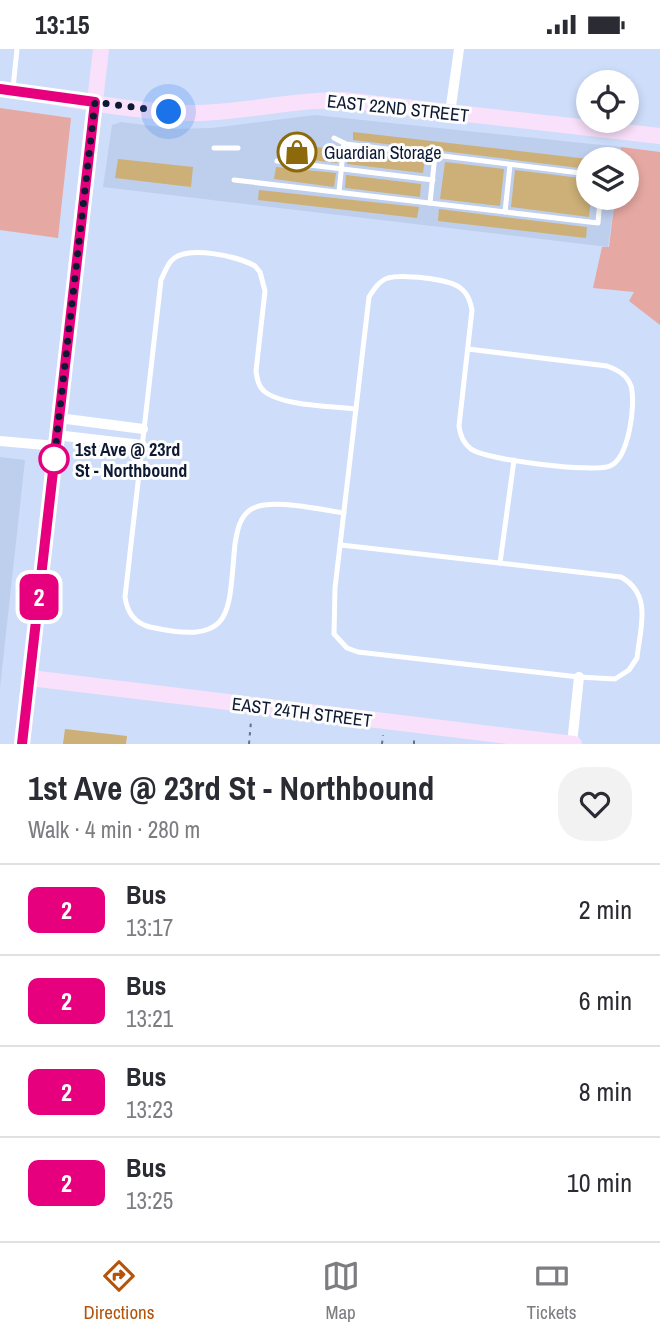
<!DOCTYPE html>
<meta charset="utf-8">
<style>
:root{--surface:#fff;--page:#f2f2f3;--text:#2b2b33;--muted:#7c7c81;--line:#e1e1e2;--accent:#b45309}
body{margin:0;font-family:"Archivo Narrow",sans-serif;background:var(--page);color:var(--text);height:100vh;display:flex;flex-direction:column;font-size:26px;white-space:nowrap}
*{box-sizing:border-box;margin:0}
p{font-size:23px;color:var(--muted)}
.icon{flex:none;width:38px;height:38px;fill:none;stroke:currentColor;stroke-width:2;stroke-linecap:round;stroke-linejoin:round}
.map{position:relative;height:695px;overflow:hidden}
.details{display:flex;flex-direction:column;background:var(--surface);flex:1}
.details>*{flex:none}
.badge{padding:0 14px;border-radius:10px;font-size:24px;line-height:46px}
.tools{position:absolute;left:576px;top:21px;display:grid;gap:14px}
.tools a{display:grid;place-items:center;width:63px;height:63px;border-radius:50%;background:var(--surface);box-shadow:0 4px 10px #0003;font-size:35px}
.you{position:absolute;width:35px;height:35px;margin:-18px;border:5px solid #fff;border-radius:50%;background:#1a73e8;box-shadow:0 0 0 10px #1a73e833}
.map>.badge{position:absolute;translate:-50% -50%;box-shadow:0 0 0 4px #fff}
.round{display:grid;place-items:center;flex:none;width:74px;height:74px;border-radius:28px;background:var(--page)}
.summary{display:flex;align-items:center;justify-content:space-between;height:119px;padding:0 28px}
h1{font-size:33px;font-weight:800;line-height:52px}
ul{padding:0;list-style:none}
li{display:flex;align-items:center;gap:21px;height:91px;padding:0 28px;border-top:2px solid var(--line)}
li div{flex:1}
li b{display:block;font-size:26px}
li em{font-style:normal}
li .badge{min-width:77px;font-weight:700;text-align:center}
.status{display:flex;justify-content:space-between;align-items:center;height:49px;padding:0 35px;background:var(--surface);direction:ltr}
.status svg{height:19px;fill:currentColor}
.tab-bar{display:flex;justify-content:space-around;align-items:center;height:98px;border-top:2px solid var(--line);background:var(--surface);font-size:19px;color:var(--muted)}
.tab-bar a{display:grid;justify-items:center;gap:4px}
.tab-bar .on{color:var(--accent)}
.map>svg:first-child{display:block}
.built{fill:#beceed}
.green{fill:#e6a8a2}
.building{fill:#ccb077}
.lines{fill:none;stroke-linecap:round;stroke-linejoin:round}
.path{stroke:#64718c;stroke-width:2;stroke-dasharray:3.5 5;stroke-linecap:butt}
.lane{stroke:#fff;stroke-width:5}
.street{stroke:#fff;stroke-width:10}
.secondary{stroke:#fae1fb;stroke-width:16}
.line-casing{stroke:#fff;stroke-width:16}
.line{stroke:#e6007e;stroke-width:10}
.walk{stroke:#0d1832;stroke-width:7;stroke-dasharray:0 12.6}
.stop-dot{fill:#fff;stroke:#e6007e;stroke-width:3.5}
.labels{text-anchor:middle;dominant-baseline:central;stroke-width:6;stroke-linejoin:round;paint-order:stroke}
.street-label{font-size:18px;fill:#0d1832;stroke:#fdfdfd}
.poi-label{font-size:18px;fill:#0d1832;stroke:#fdfdfd;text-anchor:start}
.stop-label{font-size:18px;font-weight:bold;fill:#0d1832;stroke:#fdfdfd;text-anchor:start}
</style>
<div class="status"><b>13:15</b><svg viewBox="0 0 49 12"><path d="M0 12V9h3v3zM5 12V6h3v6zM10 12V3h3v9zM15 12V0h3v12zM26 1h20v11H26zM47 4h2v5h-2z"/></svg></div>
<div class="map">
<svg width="660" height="695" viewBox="0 0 660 695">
<rect width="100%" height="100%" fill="#ceddfa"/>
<g class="built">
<polygon points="315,66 621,98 620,110 588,110 588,149 615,149 608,198 103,138 112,76 121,73 176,80 212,79"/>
<polygon points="0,408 25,411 0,639"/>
</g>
<g class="green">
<polygon points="0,59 71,69 58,189 0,181"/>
<polygon points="621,98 660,103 660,276 629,252 634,243 593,239 602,198 609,198 615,149 626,149 626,110 620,110"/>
</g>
<g class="building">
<polygon points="353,83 588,110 588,120 353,91"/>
<polygon points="289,94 338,101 337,114 287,108"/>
<polygon points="351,101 425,110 423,124 347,115 348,102"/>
<polygon points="118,110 193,118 191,138 115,129"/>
<polygon points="445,113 504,120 500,157 440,150"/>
<polygon points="276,118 336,124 334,138 274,130"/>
<polygon points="515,121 588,130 588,149 591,149 589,168 511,158"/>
<polygon points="346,126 421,135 420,148 345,139"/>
<polygon points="259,141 419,158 417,169 258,151"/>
<polygon points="439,160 587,178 586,189 438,172"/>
<polygon points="65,680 127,687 126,695 63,695"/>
</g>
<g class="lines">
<g class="path">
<polyline points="249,695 251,672"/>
<polyline points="382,695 383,686"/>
<polyline points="414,695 414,688"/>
</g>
<g class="lane">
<polyline points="13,39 17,0"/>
<polyline points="334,89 346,95 588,125"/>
<polyline points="214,99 238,99"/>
<polyline points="277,112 433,131"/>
<polyline points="234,131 598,174 600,149"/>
<polyline points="339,143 344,94"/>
<polyline points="430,154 435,106"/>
<polyline points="505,163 510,116"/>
<path d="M 344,464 C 321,461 269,448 250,461 C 239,469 237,483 235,495 C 228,564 236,597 150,578 C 134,574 127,563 125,548 L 161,231 C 164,225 167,216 172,211 C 187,196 238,207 255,217 L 260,223 L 265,242 L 256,322 C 257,329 258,337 264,342 C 281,357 333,357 356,360"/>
<path d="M 341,496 L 621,528 C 653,546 640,579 637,609 L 629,621 L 615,630 L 579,628 L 358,603 L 347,599 L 334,585 L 335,539 L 369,248 C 374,240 379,232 388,229 C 402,225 448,230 459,238 C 468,244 470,252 472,261 L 459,377 C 460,386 463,394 471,400 C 485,411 594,424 610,417 C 629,409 636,355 631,337 C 627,326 618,321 607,317 L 468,300"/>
<polyline points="500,514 514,411"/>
</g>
<g class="street">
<polyline points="450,64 459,0"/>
<polyline points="59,369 143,380"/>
<polyline points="56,386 142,396"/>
<polyline points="0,392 56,397"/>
<polyline points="572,695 579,628"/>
</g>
<g class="secondary">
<path d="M 0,40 C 63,48 129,63 193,64 C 243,64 293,50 343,51 L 660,87"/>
<polyline points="30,629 574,695"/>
<polyline points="22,695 101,0"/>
</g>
</g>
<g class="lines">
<defs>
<polyline id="line" points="0,40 95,53 22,695"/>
</defs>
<use href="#line" class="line-casing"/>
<use href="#line" class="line"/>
<polyline class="walk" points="54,410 53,420 95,53 169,63"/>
</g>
<defs>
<symbol id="shop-ring" viewBox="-11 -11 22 22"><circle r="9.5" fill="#fdfdfd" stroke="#8c690b" stroke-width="1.5"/><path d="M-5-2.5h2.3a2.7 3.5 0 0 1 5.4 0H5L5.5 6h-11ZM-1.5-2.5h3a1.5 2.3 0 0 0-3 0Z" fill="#8c690b"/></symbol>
</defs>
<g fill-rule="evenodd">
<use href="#shop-ring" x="275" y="81" width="44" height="44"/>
</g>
<circle class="stop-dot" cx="54" cy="410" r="14"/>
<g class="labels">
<g class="street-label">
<text transform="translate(398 59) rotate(6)">EAST 22ND STREET</text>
<text transform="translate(302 663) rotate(7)">EAST 24TH STREET</text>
</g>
<g class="poi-label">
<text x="324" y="103">Guardian Storage</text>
</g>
<g class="stop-label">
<text x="75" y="400">1st Ave @ 23rd<tspan x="75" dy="21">St - Northbound</tspan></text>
</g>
</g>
</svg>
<div class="tools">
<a><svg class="icon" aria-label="locate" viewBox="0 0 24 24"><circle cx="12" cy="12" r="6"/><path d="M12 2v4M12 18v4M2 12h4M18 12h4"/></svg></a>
<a><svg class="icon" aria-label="layers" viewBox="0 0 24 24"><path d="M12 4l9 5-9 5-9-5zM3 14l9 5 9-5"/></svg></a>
</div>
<div class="you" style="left:169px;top:63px"></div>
<b class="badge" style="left:39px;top:548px;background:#e6007e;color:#fff">2</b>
</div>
<section class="details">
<div class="summary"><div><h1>1st Ave @ 23rd St - Northbound</h1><p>Walk · 4 min · 280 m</p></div><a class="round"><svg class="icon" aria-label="heart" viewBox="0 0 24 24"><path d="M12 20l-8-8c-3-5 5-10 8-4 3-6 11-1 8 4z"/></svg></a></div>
<ul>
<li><span class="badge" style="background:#e6007e;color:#fff">2</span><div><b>Bus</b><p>13:17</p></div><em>2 min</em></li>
<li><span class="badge" style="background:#e6007e;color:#fff">2</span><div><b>Bus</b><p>13:21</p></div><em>6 min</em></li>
<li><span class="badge" style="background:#e6007e;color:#fff">2</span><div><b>Bus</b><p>13:23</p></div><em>8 min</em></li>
<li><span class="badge" style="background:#e6007e;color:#fff">2</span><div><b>Bus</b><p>13:25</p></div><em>10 min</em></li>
</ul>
</section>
<nav class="tab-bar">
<a class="on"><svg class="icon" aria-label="directions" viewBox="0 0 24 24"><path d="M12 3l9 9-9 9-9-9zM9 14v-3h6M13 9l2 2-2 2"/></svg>Directions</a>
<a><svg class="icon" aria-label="map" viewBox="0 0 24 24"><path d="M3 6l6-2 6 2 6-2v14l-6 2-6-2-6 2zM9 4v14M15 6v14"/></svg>Map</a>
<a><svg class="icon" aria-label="tickets" viewBox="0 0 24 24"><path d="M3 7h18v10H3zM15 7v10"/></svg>Tickets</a>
</nav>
